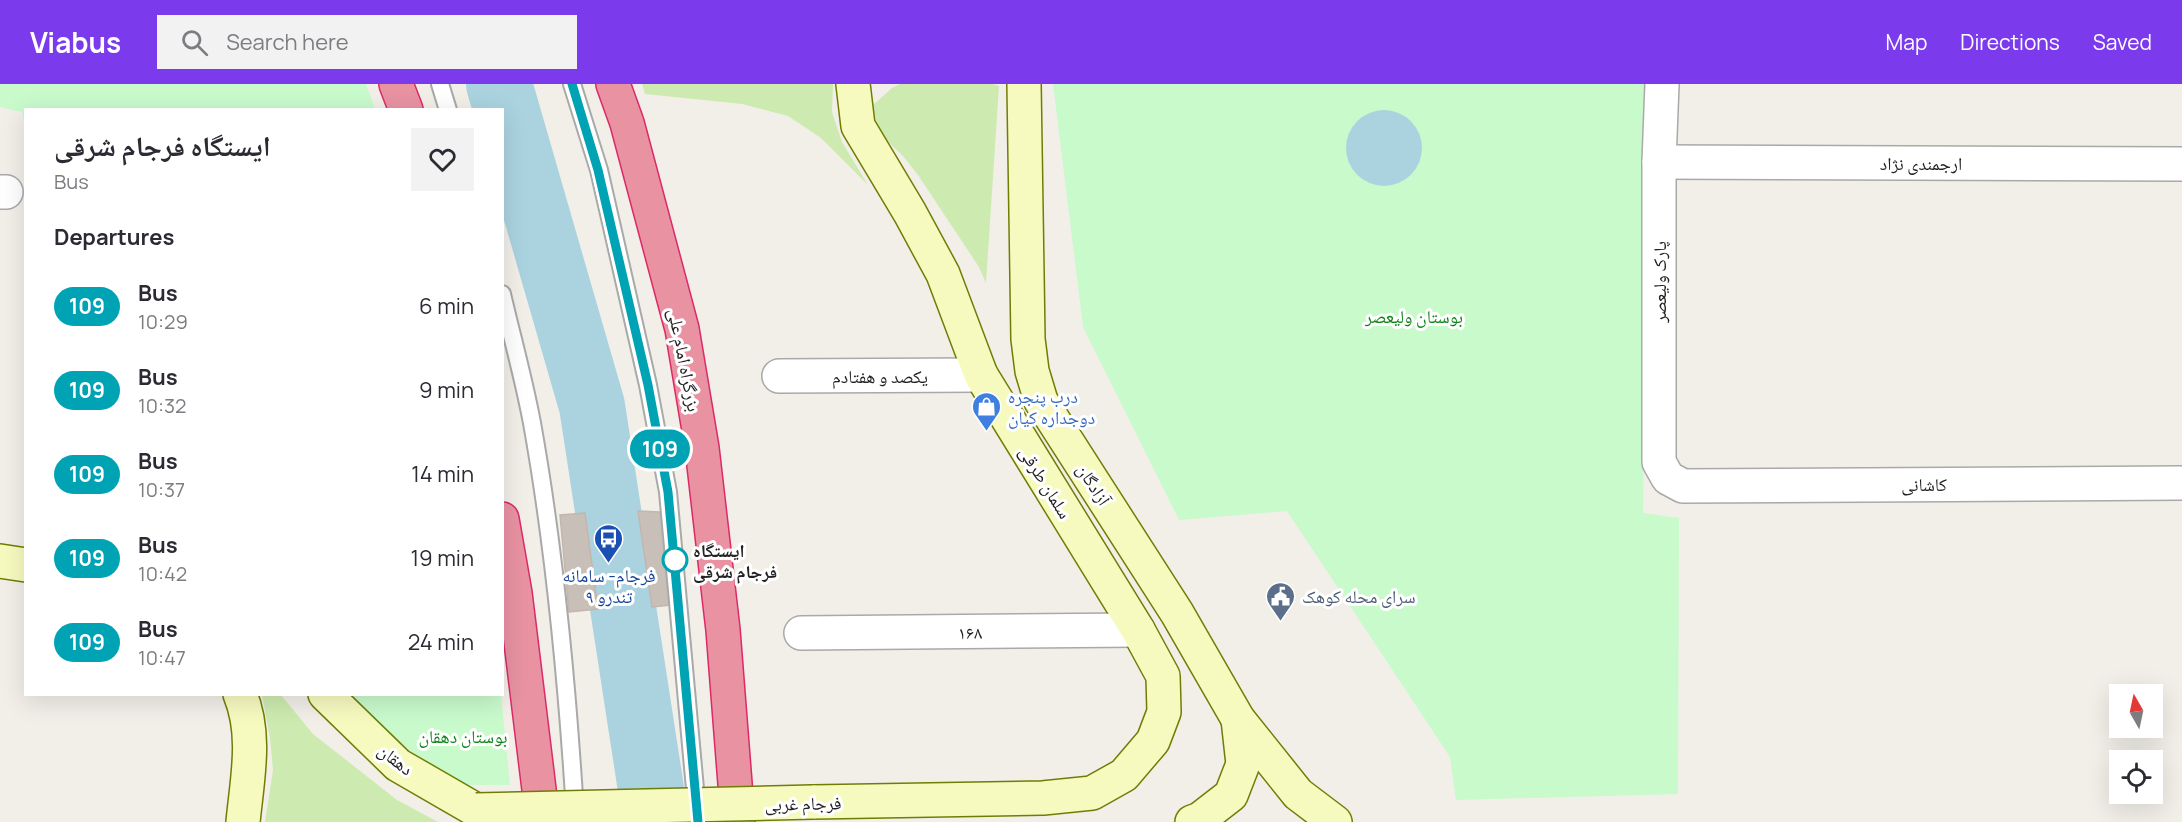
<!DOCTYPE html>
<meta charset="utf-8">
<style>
:root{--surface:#fff;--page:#f2f2f3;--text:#2b2b33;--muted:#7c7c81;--accent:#7c3aed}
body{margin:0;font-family:Manrope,"Noto Naskh Arabic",sans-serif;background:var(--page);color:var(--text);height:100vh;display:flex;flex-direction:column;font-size:22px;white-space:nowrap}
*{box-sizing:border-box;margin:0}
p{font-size:20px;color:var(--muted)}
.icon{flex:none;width:33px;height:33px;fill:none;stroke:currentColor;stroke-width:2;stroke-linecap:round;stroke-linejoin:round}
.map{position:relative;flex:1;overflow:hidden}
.side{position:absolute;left:24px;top:24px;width:480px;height:588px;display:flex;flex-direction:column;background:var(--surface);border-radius:0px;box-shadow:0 6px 24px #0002}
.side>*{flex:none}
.badge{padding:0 12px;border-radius:20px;font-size:21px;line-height:39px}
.needle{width:39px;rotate:351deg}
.fabs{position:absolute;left:2109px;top:600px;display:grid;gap:12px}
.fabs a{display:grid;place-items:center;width:54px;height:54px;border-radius:0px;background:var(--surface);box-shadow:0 6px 24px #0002;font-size:30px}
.map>.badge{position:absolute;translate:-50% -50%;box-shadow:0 0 0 3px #fff}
h2{padding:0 30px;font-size:22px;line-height:54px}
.round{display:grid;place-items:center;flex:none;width:63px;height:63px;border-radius:0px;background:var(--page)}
.headline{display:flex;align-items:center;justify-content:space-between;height:102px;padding:0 30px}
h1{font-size:28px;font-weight:700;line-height:45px}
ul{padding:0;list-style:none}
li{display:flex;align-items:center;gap:18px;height:84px;padding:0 30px}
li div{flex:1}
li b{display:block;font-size:22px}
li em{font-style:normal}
li .badge{min-width:66px;font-weight:700;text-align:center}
header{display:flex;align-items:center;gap:36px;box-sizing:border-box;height:84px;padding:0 30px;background:var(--accent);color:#fff}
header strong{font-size:28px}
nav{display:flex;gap:33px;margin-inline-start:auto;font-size:21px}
.search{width:420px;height:54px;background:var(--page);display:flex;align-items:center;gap:15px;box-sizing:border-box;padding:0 21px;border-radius:0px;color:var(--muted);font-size:22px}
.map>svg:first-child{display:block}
.grass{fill:#cdebb0}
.park{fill:#c8facc}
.water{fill:#aad3df}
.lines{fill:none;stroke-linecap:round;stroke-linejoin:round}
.river{stroke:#aad3df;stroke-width:66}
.building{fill:#c7bfb8;stroke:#c4b6ab;stroke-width:1.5}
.lane-casing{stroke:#a9a9a9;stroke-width:20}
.street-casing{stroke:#a9a9a9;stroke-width:36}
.secondary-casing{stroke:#707d05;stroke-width:36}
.highway-casing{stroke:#dc2a67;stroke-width:36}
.lane{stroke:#fff;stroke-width:16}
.street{stroke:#fff;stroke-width:33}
.secondary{stroke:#f7fabf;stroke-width:33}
.highway{stroke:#e892a2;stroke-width:33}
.secondary-bridge-casing{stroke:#707d05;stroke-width:36;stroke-linecap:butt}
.secondary-bridge{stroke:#f7fabf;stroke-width:33}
.line-casing{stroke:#fff;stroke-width:14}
.line{stroke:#00a3b4;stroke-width:9}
.stop-dot{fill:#fff;stroke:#00a3b4;stroke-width:3}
.labels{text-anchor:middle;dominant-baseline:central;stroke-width:6;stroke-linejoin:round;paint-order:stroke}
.street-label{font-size:18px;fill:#222;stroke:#fff}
.park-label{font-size:18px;fill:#0c8416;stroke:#fff}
.shop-label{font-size:18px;fill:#366cbe;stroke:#fff;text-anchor:start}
.stop-label{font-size:18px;font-weight:bold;fill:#222;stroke:#fff;text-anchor:start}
.transit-label{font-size:18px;fill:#164399;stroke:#fff}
.service-label{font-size:18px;fill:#4e5e75;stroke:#fff;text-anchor:start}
</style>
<header>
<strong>Viabus</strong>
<div class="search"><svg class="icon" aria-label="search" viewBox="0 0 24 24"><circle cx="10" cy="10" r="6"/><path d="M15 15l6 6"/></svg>Search here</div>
<nav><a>Map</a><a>Directions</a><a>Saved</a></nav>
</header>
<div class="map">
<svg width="2182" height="738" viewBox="0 0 2182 738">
<rect width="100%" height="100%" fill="#f2efe9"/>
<g class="grass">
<polygon points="642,0 833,0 832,28 842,58 868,101 821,54 788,32 742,20 645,10"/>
<polygon points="900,0 993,0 999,2 986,199 979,183 918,91 903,72 879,49 872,22 892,4"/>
<polygon points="262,611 281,611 313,650 397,716 438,738 265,738 273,686 270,654"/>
</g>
<g class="park">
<polygon points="0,0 366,0 375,25 26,26 25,42 22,28 0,23"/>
<polygon points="1053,0 1650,0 1643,429 1679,434 1678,710 1456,716 1450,673 1287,427 1179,436 1083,243"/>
<polygon points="347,611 501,611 510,701 466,701 413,669"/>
</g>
<circle class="water" cx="1384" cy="64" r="38"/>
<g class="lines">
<polyline class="river" points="499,0 592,322 656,738"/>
</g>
<g class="building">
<polygon points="638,427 660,428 671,521 652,523"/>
<polygon points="585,429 598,525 569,528 560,431"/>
</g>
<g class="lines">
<defs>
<g id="lane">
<polyline points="440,0 448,26"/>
<polyline points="572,0 599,86 648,301 668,408 698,738"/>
<path d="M 502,210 C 512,253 524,296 532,339 C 555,467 567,598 575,728"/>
</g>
<g id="street">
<polyline points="1662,0 1659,78 1659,378 1668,394 1683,402 2182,399"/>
<polyline points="1659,78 2182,80"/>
<polyline points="0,108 6,108"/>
<polyline points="779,292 981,291"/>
<polyline points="801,549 1138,546"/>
</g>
<g id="secondary">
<polyline points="1024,0 1028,255 1032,287 1041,317 1177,529 1238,635 1298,710 1335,738"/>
<polyline points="0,477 26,481"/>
<path d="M 240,610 C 257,651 247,696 243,738"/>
<polyline points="325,610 398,681 476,726"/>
<polyline points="813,718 1043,714 1092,709 1124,691 1153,657 1164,628 1163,592 1138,546 981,291 943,190 910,129 858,42 853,0"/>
<polyline points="1192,738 1200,735 1231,711 1243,680 1238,635"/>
</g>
<g id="highway">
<polyline points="396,0 406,26"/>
<polyline points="613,0 627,39 682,245 702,364 723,546 738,738"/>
<polyline points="502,435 515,509 543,738"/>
</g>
</defs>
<use href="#lane" class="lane-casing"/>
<use href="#street" class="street-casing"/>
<use href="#secondary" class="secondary-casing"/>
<use href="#highway" class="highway-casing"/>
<use href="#lane" class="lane"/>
<use href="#street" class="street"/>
<use href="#secondary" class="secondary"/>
<use href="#highway" class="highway"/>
<defs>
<polyline id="secondary-bridge" points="476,726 813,718"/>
</defs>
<use href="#secondary-bridge" class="secondary-bridge-casing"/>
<use href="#secondary-bridge" class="secondary-bridge"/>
</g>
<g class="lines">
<defs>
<polyline id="line" points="572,0 598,86 648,301 668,408 698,738"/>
</defs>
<use href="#line" class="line-casing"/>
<use href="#line" class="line"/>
</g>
<defs>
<symbol id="shop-pin" viewBox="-11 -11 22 30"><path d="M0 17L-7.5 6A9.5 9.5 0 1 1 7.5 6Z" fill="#3f7fe0" stroke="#fff"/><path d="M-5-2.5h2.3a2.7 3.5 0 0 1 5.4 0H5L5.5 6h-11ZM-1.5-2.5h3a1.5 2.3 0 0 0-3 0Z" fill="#fff"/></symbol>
<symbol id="bus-pin" viewBox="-11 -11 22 30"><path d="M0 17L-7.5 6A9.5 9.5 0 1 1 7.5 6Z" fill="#1a4fb4" stroke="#fff"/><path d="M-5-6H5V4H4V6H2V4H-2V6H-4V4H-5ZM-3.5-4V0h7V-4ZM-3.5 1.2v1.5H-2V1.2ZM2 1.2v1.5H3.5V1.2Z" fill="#fff"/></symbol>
<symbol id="civic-pin" viewBox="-11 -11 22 30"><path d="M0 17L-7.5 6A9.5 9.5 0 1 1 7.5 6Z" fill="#5c6f8a" stroke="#fff"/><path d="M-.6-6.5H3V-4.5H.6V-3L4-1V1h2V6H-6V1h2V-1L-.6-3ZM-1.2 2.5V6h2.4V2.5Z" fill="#fff"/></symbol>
</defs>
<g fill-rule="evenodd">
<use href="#shop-pin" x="970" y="306" width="33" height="45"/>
<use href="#bus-pin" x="592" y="438" width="33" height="45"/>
<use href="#civic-pin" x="1264" y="496" width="33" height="45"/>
</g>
<circle class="stop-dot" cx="675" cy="476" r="12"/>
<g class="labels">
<g class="street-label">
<text x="1921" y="79">ارجمندی نژاد</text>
<text transform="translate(1659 198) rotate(-90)">پارک ولیعصر</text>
<text transform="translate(685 276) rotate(79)">بزرگراه امام علی</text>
<text x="880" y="292">یکصد و هفتادم</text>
<text transform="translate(1046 398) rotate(58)">سلمان طرقی</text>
<text transform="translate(1094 400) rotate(57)">آزادگان</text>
<text x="1924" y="400">کاشانی</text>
<text transform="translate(970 548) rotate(-1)">۱۶۸</text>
<text transform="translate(396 675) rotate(38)">دهقان</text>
<text transform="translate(803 719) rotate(-1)">فرجام غربی</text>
</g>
<g class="park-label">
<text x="1414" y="232">بوستان ولیعصر</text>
<text x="463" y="652">بوستان دهقان</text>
</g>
<g class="shop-label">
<text x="1008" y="312">درب پنجره<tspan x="1008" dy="21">دوجداره کیان</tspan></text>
</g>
<g class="stop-label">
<text x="693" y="466">ایستگاه<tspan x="693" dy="21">فرجام شرقی</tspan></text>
</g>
<g class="transit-label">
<text x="609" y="491">فرجام- سامانه<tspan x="609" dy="21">۹ تندرو</tspan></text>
</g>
<g class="service-label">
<text x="1302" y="512">سرای محله کوهک</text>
</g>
</g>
</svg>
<div class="fabs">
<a><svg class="needle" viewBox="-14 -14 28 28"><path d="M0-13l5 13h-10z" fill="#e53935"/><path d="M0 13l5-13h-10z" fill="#7c7c81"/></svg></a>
<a><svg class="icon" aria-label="locate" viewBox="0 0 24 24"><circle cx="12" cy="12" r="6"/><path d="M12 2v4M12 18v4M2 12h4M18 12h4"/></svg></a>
</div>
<b class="badge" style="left:660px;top:365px;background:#00a3b4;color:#fff">109</b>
<section class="side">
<div class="headline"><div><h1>ایستگاه فرجام شرقی</h1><p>Bus</p></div><a class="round"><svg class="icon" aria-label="heart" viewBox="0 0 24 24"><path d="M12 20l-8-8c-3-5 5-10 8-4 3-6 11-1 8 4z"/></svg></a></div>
<h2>Departures</h2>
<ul>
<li><span class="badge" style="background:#00a3b4;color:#fff">109</span><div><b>Bus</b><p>10:29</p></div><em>6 min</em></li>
<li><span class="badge" style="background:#00a3b4;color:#fff">109</span><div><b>Bus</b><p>10:32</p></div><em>9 min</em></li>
<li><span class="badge" style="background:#00a3b4;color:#fff">109</span><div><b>Bus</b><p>10:37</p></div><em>14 min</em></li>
<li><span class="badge" style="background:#00a3b4;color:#fff">109</span><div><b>Bus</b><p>10:42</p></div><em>19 min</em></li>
<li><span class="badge" style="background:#00a3b4;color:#fff">109</span><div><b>Bus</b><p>10:47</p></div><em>24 min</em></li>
</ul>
</section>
</div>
